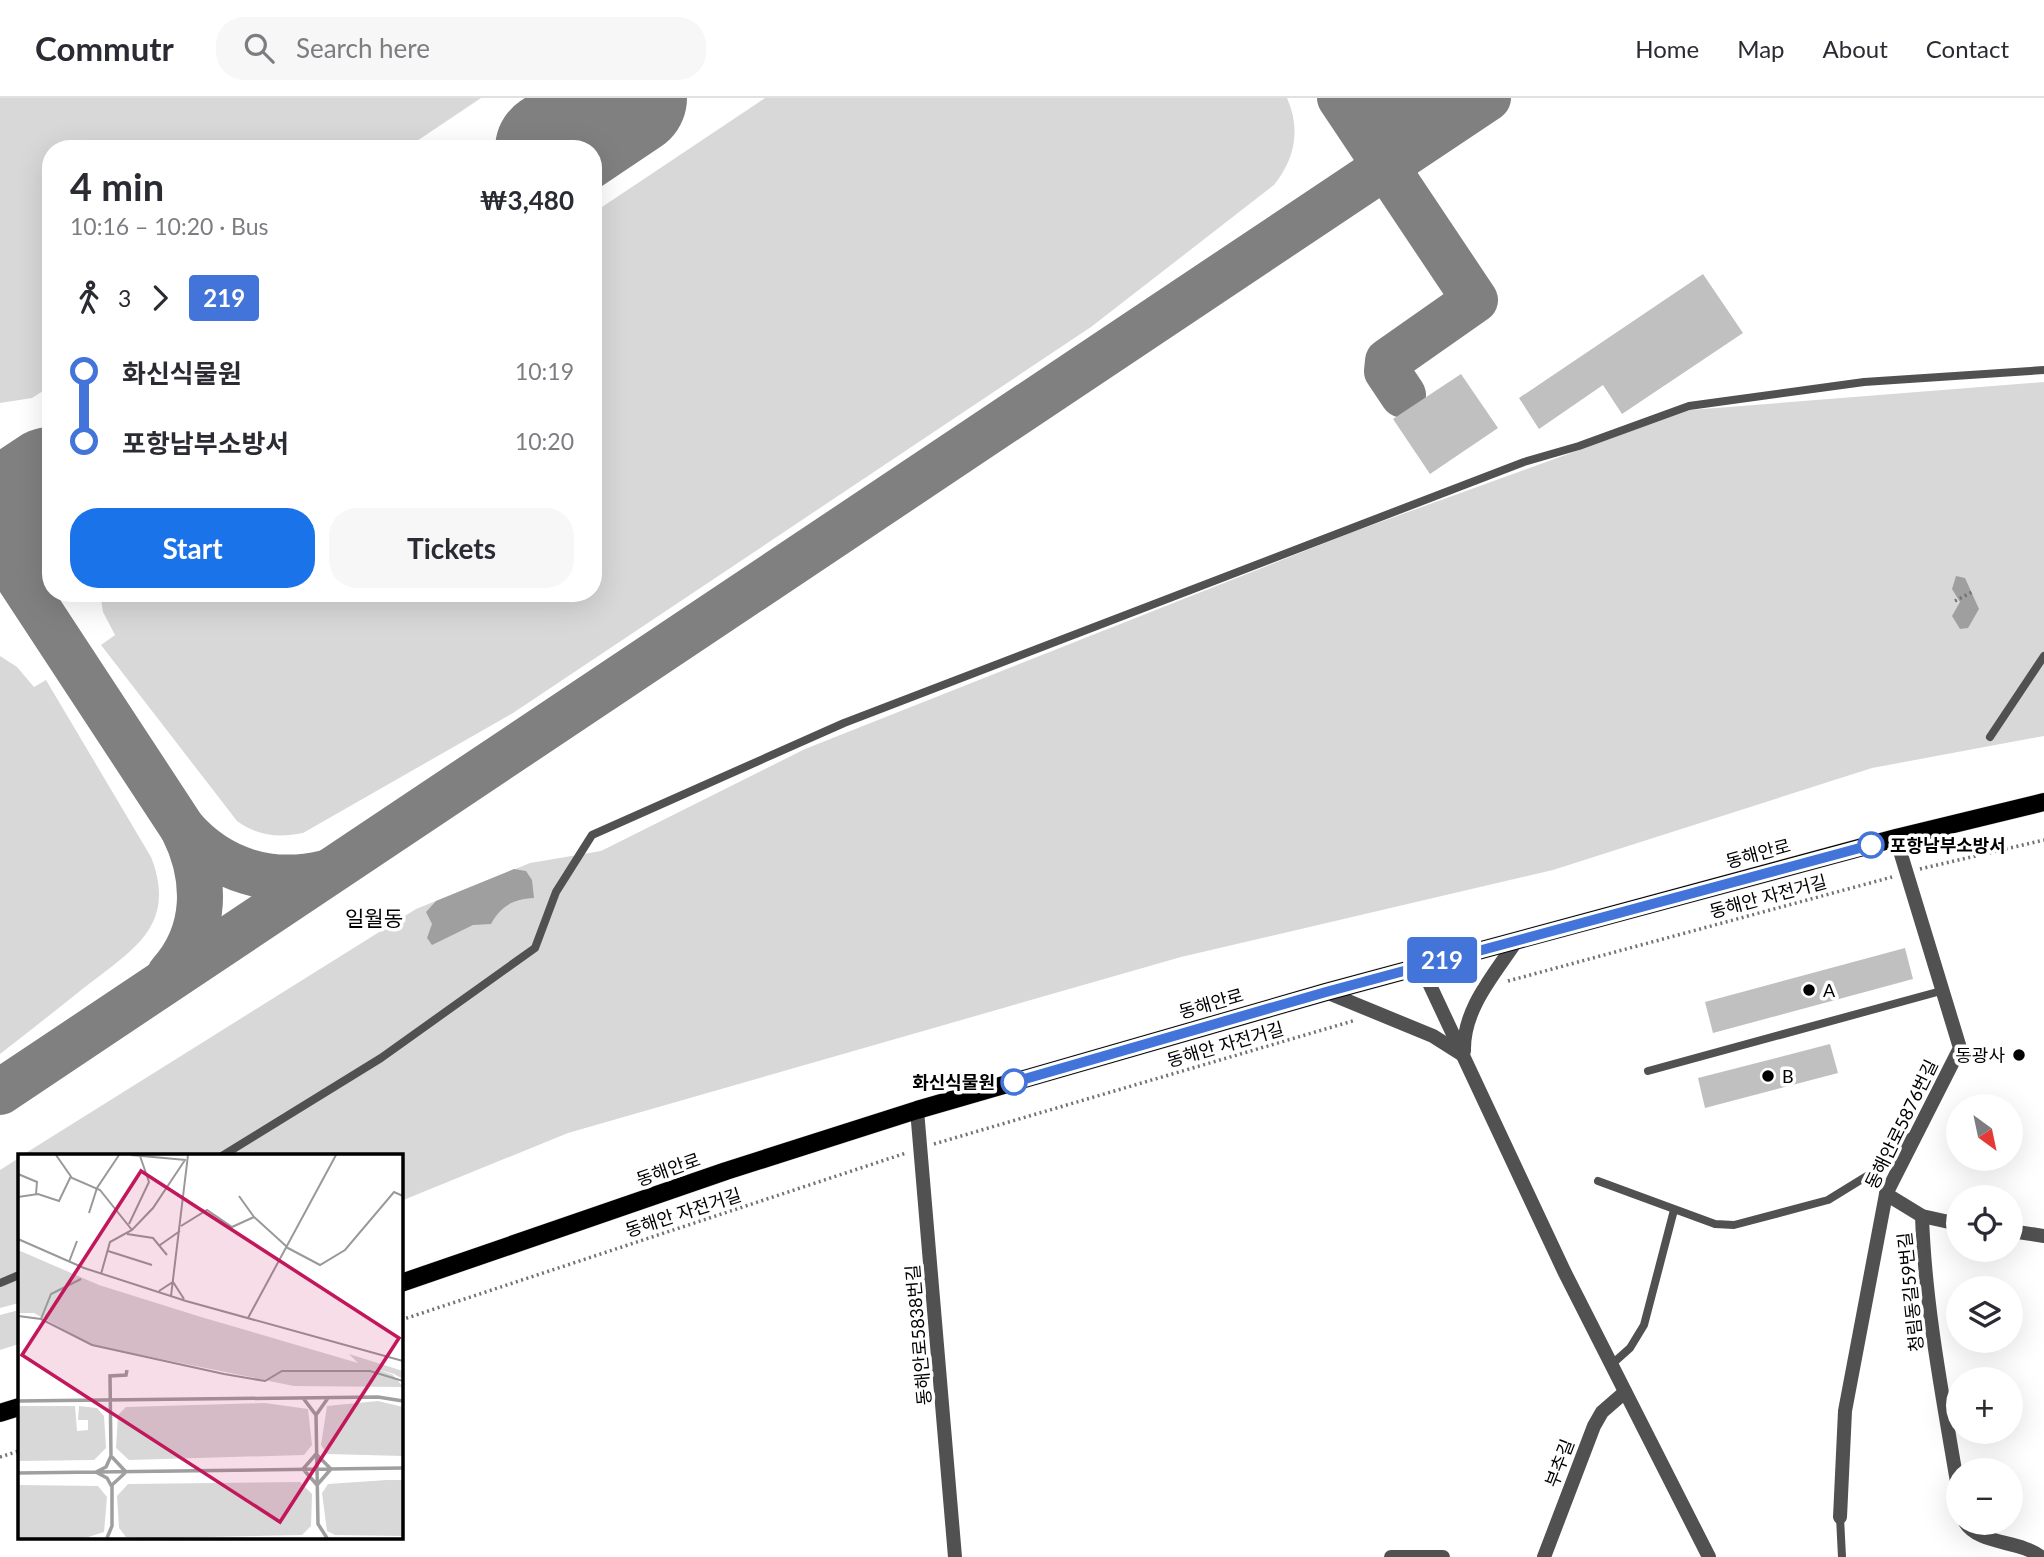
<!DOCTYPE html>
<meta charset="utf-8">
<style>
:root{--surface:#fff;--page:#f7f7f7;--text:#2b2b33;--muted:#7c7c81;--line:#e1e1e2;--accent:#1a73e8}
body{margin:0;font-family:Lato,"Noto Sans KR",sans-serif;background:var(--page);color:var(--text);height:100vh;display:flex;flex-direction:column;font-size:26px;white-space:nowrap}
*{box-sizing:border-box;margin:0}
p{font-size:23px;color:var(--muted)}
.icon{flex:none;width:38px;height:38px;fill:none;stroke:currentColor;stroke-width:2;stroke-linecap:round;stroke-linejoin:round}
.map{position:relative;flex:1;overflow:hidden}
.side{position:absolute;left:42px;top:42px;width:560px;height:462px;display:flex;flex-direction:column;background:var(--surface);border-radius:28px;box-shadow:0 7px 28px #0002}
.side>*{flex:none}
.badge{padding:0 14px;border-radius:5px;font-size:24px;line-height:46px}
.needle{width:46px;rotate:147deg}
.tools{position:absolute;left:1946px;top:996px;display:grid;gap:14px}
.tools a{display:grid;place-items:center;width:77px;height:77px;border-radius:50%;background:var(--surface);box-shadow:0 7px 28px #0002;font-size:35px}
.map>.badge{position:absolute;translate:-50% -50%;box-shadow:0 0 0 4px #fff}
.legs{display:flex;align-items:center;gap:10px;height:77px;padding:0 28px;font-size:23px}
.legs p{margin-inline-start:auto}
.overview{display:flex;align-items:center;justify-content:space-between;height:119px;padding:0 28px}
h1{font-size:38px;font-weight:700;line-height:52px}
.cta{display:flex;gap:14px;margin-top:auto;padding:14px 28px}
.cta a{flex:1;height:80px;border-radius:28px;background:var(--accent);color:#fff;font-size:28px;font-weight:700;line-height:80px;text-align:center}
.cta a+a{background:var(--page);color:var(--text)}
ul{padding:0 28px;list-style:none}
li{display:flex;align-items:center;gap:24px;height:70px;font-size:26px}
li i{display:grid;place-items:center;width:10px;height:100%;margin:0 9px;background:currentColor}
li i::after{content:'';width:18px;height:18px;margin:-9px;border:5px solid;border-radius:50%;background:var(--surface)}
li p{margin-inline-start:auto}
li:first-child i{background:linear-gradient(#0000 50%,currentColor 0)}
li:last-child i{background:linear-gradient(currentColor 50%,#0000 0)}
header{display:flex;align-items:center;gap:42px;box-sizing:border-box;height:98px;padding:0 35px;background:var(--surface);border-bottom:2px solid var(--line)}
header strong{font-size:33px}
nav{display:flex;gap:38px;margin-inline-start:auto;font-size:24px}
.search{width:490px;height:63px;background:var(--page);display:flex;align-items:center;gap:18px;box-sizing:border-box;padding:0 24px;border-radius:28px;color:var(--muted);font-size:26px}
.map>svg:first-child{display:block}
.green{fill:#d8d8d8}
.water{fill:#9f9f9f}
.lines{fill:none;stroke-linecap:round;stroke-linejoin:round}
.taxiway{stroke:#808080;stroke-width:46}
.runway{stroke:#808080;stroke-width:116}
.building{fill:#c0c0c0}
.primary-casing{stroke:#dbdbdb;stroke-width:19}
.path{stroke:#737373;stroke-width:3.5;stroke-dasharray:2 3.5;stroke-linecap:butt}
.service{stroke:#515151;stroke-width:8}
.minor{stroke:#515151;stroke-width:14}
.primary{stroke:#000;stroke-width:18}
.line-1-casing{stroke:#fff;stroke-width:16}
.line-1{stroke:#4374d9;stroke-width:10}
.stop-1-dot{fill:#fff;stroke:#4374d9;stroke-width:3.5}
.poi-dot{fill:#000;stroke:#fff;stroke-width:2.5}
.labels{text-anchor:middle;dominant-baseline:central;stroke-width:7;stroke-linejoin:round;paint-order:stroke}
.stop-label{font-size:18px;font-weight:bold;fill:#000;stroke:#fff;text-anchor:start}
.street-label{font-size:18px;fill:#000;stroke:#fff}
.poi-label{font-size:18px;fill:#000;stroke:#fff;text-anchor:start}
.quarter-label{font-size:21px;fill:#000;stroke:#fff}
.inset-river{fill:none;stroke:#9f9f9f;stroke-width:3.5}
.inset-road{fill:none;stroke:#999;stroke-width:2}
.view{fill:#c2185b;fill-opacity:0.15;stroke:#c2185b;stroke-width:3.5}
.inset-edge{fill:none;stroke:#000;stroke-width:3.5}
</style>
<header>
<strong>Commutr</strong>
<div class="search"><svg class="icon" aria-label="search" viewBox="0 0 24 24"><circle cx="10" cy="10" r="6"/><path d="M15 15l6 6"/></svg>Search here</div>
<nav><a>Home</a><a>Map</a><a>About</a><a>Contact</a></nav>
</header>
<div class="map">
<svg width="2044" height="1459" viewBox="0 0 2044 1459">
<rect width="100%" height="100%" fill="#fff"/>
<g class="green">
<polygon points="0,0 481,0 405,51 51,51 51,288 32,300 0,305"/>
<path d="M 765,0 L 1287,0 C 1301,31 1295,61 1274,87 L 1091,229 L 513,615 L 303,735 C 279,740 258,738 237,723 L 101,547 L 115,537 L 103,514 L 100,495 L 593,495 L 593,115 Z"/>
<polygon points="2044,284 2044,638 1872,670 1553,772 1181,859 568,1035 401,1103 401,1058 21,1058 416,811 530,765 601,753 805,651 1350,435 1690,312"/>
<path d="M 0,558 L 17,569 L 34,589 L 46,582 L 151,759 C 178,828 132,852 85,889 C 57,911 29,934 0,956 Z"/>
<polygon points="19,1060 19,1205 0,1210 0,1072"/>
<polygon points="19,1212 19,1246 0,1252 0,1217"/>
</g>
<g class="water">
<polygon points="1956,478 1965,480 1979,511 1968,530 1960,531 1952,518 1960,504 1952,491"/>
<path d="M 514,771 L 526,773 L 532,782 L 534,800 C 513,801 501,808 491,826 L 473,827 L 432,847 L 427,840 L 432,826 L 426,814 L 436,803 Z"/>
</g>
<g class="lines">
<g class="taxiway">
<polyline points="1340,0 1475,202 1388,263 1387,273 1403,297"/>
<path d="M 1352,0 C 1387,21 1426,25 1464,12"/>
<polyline points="0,382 28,385 51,383"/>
<polyline points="0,452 183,731"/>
<path d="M 37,503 C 26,464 31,428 51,393"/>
<path d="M 170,876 C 208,834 207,779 183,731 C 220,773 271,788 325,775"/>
<polyline points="0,994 1488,0"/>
</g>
<g class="runway">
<polyline points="553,51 629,0"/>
<polyline points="0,421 51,387"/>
</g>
</g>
<g class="building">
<polygon points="1703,176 1743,235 1622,316 1603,287 1539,331 1519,300"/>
<polygon points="1461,276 1498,330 1430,376 1393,321"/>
<polygon points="1905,850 1913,881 1713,935 1705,904"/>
<polygon points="1830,946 1838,975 1705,1010 1698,980"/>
</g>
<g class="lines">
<defs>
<g id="primary">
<polyline points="401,1185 726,1073 917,1012 1326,894 1896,740 2044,704"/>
<polyline points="0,1315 19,1309"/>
</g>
</defs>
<use href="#primary" class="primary-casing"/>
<g class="path">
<polyline points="1955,503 1972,494"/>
<polyline points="1920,771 2044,742"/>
<polyline points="1508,883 1892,779"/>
<polyline points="934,1046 1356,922"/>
<polyline points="401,1222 906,1055"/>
<polyline points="0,1359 19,1353"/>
</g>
<g class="service">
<polyline points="1990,639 2044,558"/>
<polyline points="1648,973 1941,893"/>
<polyline points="222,1058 381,960 535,850 556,794 592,737 844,625 1524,364 1579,348 1689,308 1864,284 2044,272"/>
<polyline points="1598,1083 1715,1126 1734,1127 1828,1102 1880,1070 1910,1039"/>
<polyline points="0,1185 19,1177"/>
<polyline points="1611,1267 1630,1250 1644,1227 1674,1112"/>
<polyline points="2011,1390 2016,1390"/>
<polyline points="1840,1419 1842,1459"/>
</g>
<g class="minor">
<polyline points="1421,868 1564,1173 1709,1459"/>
<polyline points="1326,894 1433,938 1463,957"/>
<path d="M 1464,953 C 1463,910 1495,876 1517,842"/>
<polyline points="917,1012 955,1459"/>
<polyline points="1886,1096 1922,1118 1958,1126"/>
<path d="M 1922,1118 C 1925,1209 1943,1300 1958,1390"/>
<polyline points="2011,1133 2044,1138"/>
<polyline points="1840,1419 1845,1313 1886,1096 1960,950 1896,740"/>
<path d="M 1965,1424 C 1979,1447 2020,1442 2041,1459"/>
<polyline points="1391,1459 1443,1459"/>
<polyline points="1544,1459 1594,1328 1602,1314 1625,1294"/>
</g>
<use href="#primary" class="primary"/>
</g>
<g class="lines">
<defs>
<polyline id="line-1" points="1014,984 1326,894 1871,747"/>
</defs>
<use href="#line-1" class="line-1-casing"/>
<use href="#line-1" class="line-1"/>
</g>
<g class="stop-1-dot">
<circle cx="1871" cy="747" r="12"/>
<circle cx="1014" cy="984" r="12"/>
</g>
<g class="poi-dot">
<circle cx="1809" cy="892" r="7"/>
<circle cx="2019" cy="957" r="7"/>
<circle cx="1768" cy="978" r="7"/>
</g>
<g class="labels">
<g class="stop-label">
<text x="1890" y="747">포항남부소방서</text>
<text x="995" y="984" text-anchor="end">화신식물원</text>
</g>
<g class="street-label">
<text transform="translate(1758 755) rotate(-15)">동해안로</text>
<text transform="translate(1768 798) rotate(-15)">동해안 자전거길</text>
<text transform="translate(1211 905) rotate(-16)">동해안로</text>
<text transform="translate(1225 946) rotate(-16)">동해안 자전거길</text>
<text transform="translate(1901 1026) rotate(-64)">동해안로5876번길</text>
<text transform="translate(668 1071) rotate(-19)">동해안로</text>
<text transform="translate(683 1114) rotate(-18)">동해안 자전거길</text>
<text transform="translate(1910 1194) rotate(-96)">청림동길59번길</text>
<text transform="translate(918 1237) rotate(-95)">동해안로5838번길</text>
<text transform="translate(1559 1365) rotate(-69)">부추길</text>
</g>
<g class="poi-label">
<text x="1823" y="892">A</text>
<text x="2005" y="957" text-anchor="end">동광사</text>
<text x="1782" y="978">B</text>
</g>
<g class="quarter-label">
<text x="374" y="819">일월동</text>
</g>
</g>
<g transform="translate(18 1056)">
<rect width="385" height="385" fill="#fff"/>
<path d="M 0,96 L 81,131 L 183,163 L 340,209 L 331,200 L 385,217 L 385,225 L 376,220 L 359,215 L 375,221 L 385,233 L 276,232 L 74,191 L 16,159 L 0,159 ZM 360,247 L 385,253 L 385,302 L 309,300 L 303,291 L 309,252 ZM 247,249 L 290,255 L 294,291 L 286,301 L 111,306 L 98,294 L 100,261 L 108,253 ZM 0,252 L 57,252 L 59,277 L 70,276 L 70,266 L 60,266 L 61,252 L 79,254 L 86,262 L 88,294 L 76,306 L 0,307 ZM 369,326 L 385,326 L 385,382 L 317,381 L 309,377 L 304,339 L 310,330 ZM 282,328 L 294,340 L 293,372 L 284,381 L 134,384 L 108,383 L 101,374 L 99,342 L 110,330 ZM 0,331 L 80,332 L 89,343 L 86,378 L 67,384 L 0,384 Z" fill="#d8d8d8"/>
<path class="inset-river" d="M 285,244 L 298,261 L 310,244M 0,247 L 360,243 L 385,247M 298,261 L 300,370 L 309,384M 298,300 L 313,315 L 299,331 L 285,315 ZM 0,319 L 385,314M 94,333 L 89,324 L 78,318 L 88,313 L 93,302 L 92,222 L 108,221 L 109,216M 89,384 L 94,372 L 94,331 L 108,318 L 94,303"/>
<path class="inset-road" d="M 38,1 L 54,24 L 82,36 L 114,76M 113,1 L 168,6M 0,20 L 19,28 L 18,40M 221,42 L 236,63M 0,43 L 20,40 L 41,47 L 53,22M 71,59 L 79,34 L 101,1M 111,70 L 131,28 L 122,2M 163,72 L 189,56 L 214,73 L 236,63 L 268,92M 109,80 L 135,84 L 149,101M 0,85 L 66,114 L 168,147 L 385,207M 142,91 L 162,77M 268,93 L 302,111 L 327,96 L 376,38 L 385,42M 90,97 L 134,111M 51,108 L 59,87M 83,120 L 92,88 L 114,76 L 135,54 L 167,6M 141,137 L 155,128 L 166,145M 153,142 L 170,1M 0,162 L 23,165 L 74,191 L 206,220 L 247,227 L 264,217 L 352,217 L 385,227M 230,164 L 318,1M 23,165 L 33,140 L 63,125"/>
<path class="view" d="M 123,17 L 381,184 L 262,368 L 4,201 Z"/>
<rect width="385" height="385" class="inset-edge"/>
</g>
</svg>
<div class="tools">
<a><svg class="needle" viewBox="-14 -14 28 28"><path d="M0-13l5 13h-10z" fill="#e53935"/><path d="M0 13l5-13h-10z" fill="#7c7c81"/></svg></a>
<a><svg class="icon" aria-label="locate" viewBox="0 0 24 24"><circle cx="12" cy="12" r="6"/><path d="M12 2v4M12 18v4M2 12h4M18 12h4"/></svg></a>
<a><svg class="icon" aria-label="layers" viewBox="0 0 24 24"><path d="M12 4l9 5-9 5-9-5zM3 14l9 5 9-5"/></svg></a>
<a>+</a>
<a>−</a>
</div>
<b class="badge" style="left:1442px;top:862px;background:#4374d9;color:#fff">219</b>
<section class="side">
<div class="overview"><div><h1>4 min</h1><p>10:16 – 10:20 · Bus</p></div><b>₩3,480</b></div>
<div class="legs"><svg class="icon" aria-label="walk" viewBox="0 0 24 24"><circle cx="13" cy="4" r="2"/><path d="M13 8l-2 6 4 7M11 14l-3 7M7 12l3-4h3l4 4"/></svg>3<svg class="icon" aria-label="forward" viewBox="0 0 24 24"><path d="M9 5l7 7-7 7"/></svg><b class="badge" style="background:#4374d9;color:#fff">219</b></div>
<ul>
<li><i style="color:#4374d9"></i><b>화신식물원</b><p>10:19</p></li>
<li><i style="color:#4374d9"></i><b>포항남부소방서</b><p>10:20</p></li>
</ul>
<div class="cta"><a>Start</a><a>Tickets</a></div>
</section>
</div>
